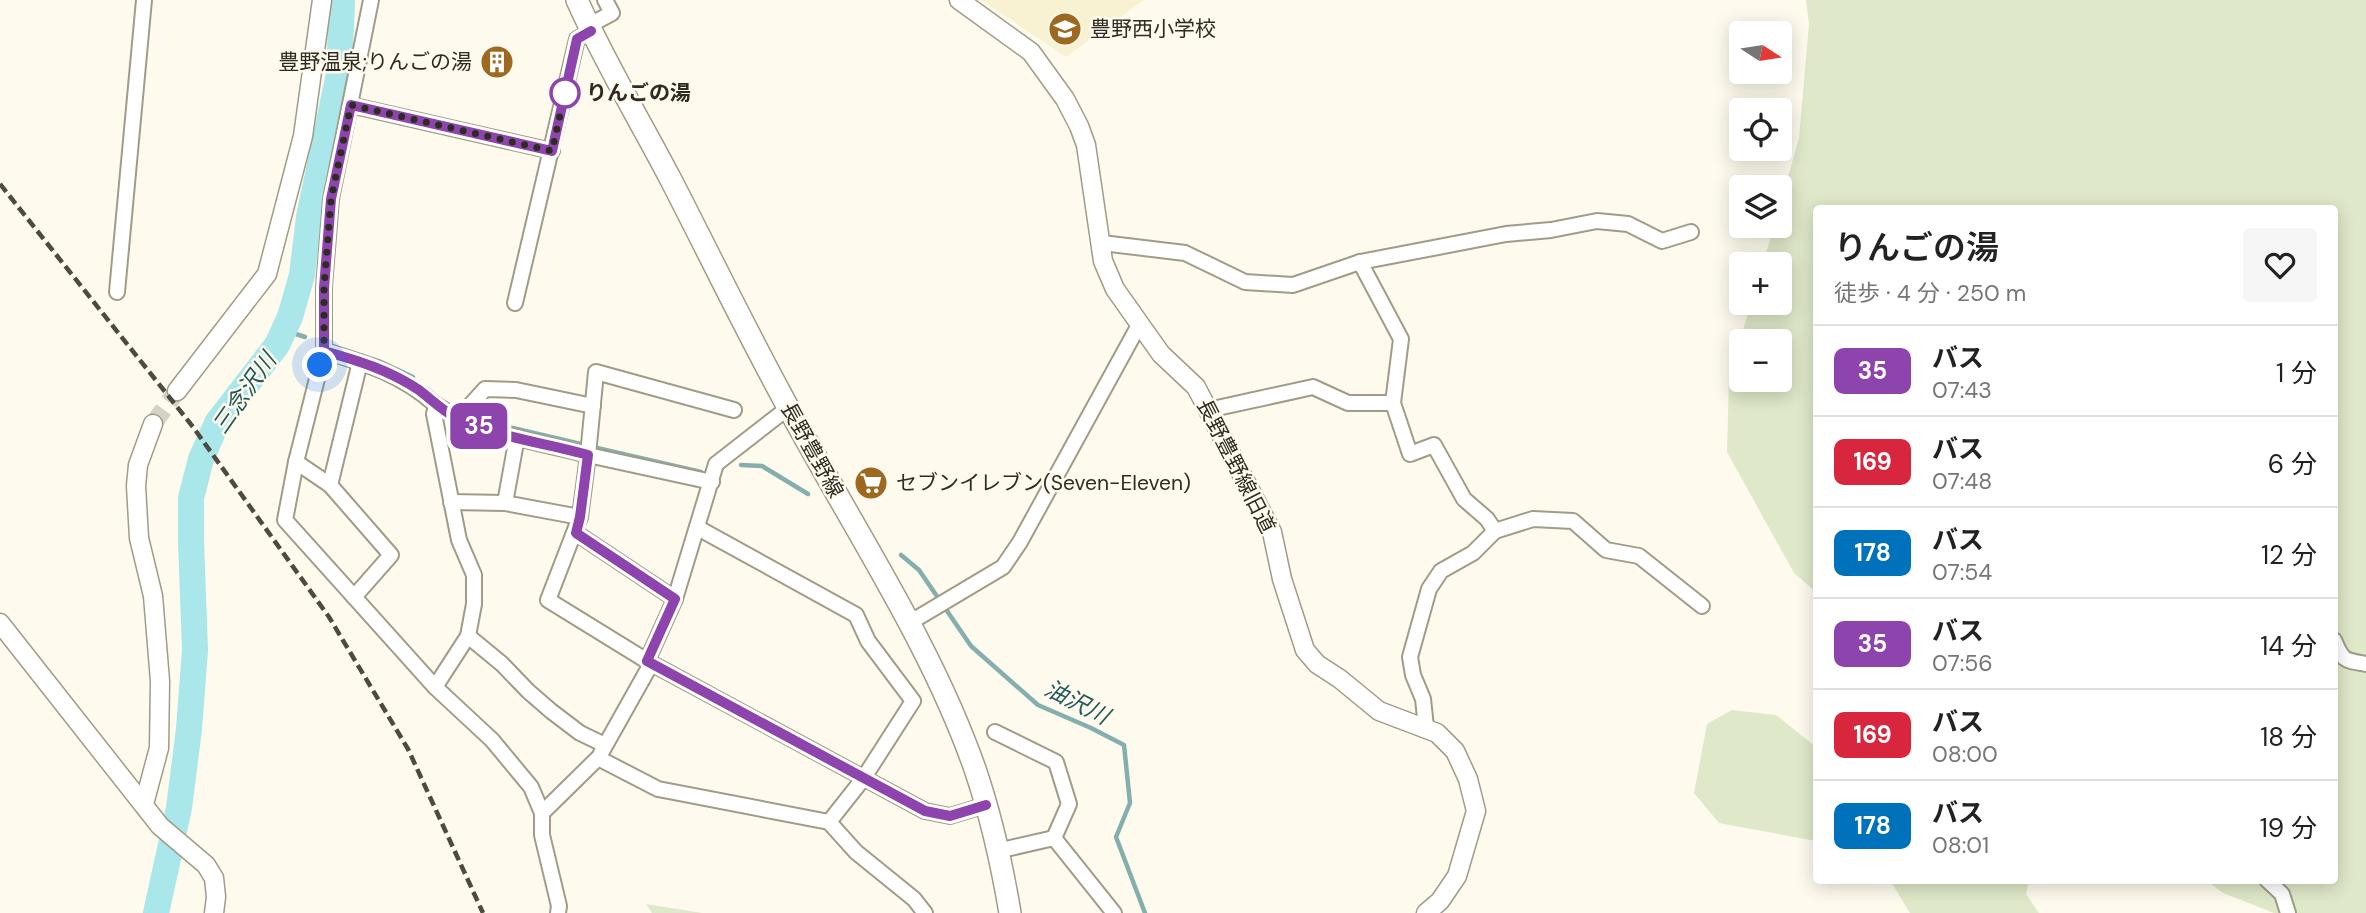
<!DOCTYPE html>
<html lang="ja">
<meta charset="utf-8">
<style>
:root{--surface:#fff;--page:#f6f6f6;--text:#222;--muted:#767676;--line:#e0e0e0}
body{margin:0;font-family:"DM Sans","Noto Sans JP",sans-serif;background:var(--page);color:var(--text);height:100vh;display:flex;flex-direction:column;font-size:26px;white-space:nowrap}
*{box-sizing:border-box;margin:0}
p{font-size:23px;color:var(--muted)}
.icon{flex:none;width:38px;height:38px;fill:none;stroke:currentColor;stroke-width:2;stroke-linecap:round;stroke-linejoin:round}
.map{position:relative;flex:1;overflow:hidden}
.sheet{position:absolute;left:1813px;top:205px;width:525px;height:679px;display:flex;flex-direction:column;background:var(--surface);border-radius:7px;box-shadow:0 4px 18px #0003}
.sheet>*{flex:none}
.badge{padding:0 14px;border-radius:10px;font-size:24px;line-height:46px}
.needle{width:46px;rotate:102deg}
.buttons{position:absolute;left:1729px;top:21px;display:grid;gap:14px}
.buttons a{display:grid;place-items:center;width:63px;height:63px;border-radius:7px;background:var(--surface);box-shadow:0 4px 18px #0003;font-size:35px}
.you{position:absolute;width:35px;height:35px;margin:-18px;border:5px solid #fff;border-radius:50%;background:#1a73e8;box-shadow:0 0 0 10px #1a73e833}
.map>.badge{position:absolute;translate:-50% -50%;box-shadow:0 0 0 4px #fff}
.round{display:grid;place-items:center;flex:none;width:74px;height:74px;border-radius:7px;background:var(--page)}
.summary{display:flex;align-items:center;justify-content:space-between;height:119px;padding:0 21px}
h1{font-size:33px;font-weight:600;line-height:52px}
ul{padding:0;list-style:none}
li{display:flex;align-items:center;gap:21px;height:91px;padding:0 21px;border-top:2px solid var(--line)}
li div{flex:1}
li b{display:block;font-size:26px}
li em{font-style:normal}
li .badge{min-width:77px;font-weight:700;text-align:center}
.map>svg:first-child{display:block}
.built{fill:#f8f1d2}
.green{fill:#dfe8c8;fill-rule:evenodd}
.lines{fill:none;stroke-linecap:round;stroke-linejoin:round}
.stream{stroke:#84afae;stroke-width:4.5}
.river{stroke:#a9e7ea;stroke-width:26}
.tertiary-tunnel{stroke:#d4d1c5;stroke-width:18;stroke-dasharray:18 9;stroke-linecap:butt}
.minor-casing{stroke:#a19c87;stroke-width:18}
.tertiary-casing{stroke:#a19c87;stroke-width:21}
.secondary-casing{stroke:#a19c87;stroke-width:24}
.minor{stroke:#fff;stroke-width:14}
.tertiary{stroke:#fff;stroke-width:18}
.secondary{stroke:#fff;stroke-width:21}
.rail{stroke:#4c4a41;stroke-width:4.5;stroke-dasharray:10 5;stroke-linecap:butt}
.line-casing{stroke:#fff;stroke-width:16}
.line{stroke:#8e44ad;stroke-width:10}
.walk{stroke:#2d2b22;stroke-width:7;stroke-dasharray:0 12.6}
.stop-dot{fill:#fff;stroke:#8e44ad;stroke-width:3.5}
.labels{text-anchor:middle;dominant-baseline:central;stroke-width:5;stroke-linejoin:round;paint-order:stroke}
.poi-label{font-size:21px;fill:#2d2b22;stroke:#fefbee;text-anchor:start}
.stop-label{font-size:21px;font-weight:bold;fill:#2d2b22;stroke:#fefbee;text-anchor:start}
.street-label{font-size:21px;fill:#2d2b22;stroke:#fefbee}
.water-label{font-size:23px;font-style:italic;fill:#24595b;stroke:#fefbee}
</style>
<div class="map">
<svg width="2366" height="913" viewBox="0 0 2366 913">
<rect width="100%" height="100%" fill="#fefbee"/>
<polygon class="built" points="981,0 1144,0 1066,57"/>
<g class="green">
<path d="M 1806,0 L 2366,0 L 2366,913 L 2274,913 L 2223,893 L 2206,880 L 2334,880 L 2334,208 L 1816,208 L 1816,592 L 1794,573 L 1727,452 L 1729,378 L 1751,303 L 1780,303 L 1780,264 L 1763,264 L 1774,226 L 1780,226 L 1780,205 L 1799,138 L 1809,24 ZM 1741,341 L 1780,341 L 1780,380 L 1741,380 Z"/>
<polygon points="1732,710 1776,715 1816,747 1816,841 1719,823 1694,793 1707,724"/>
<polygon points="1890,880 2029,880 2026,894 2039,913 1910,913"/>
<polygon points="646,904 702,913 652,913"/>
</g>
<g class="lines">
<g class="stream">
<polyline points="284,330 305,337"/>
<polyline points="329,345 381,362 413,377"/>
<polyline points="487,422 585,445"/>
<polyline points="597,448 701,472"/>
<polyline points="741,465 762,466 808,494"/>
<polyline points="901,555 919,570 971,646 1038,705 1091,728 1124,745 1130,803 1116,837 1145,913"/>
</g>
<polyline class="river" points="156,913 179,808 189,729 195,650 191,541 191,498 201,459 217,423 277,345 290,317 302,275 309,217 339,74 342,0"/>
<polyline class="tertiary-tunnel" points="153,424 177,391"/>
<defs>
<g id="minor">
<polyline points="371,0 331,199 324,287 324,351 296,462 285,520 435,687 492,740 531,787 542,813 542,835 559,906 558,913"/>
<polyline points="588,26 612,13 605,0"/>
<polyline points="350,105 552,151"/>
<polyline points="1102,243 1185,253 1245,282 1293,285 1360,262 1506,234 1551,230 1597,221 1628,224 1662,241 1691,232"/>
<polyline points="1360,262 1401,339 1393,403 1410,454 1434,445 1464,499 1487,519 1495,531 1473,553 1441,571 1429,589 1410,657 1413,675 1423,699 1426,727"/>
<polyline points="117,292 144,0"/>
<polyline points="515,303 577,39 591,31"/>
<path d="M 324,351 C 368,364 401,374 436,405 L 434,414 L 459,540 L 474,575 L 474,604 L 468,636 L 435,687"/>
<path d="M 436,405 C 481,434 537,442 588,455 L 596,372 L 734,410"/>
<polyline points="788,408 716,464 675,599 647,661 925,811 950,816 986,805"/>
<polyline points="1208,410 1313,387 1348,403 1393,403"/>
<polyline points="460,420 467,409 485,389 516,390 593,406"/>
<polyline points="296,462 330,485"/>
<polyline points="451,502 505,503 580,517 588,455 712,482"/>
<polyline points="505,503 517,437"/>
<polyline points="580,517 548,600 647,661"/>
<polyline points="698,528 856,615 868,641 913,701 863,779 829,822"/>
<polyline points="1495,531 1533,519 1573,521 1606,550 1639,556 1702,606"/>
<polyline points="576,533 675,599"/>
<polyline points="354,597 391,555 330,485 360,362"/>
<polyline points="909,623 1003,567 1020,542 1139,325"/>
<polyline points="468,636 502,664 528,691 551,711 580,733 605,745"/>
<path d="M 2334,640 C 2343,662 2345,660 2366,664"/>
<polyline points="995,732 1056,762 1069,804 1054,838"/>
<polyline points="601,753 651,664"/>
<polyline points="542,813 598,758 658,789 829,822 856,852 914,899 925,913"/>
<polyline points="997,851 1054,838 1114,913"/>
<polyline points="2267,880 2282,894 2288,913"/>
</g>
<g id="tertiary">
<polyline points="959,0 1031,52 1065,99 1079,126 1086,145 1103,261 1115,289 1161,354 1196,387 1272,532 1282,579 1305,650 1317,664 1340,679 1379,711 1437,733 1455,751 1468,779 1476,811 1457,876 1440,901 1426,913"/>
<polyline points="177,391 267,274 303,136 322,0"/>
<polyline points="0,623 160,826 206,865 214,878 216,897 214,913"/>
<polyline points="144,804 159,748 160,681 153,596 139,538 136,486 138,465 153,424"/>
</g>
<path id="secondary" d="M 577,0 C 604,61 639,119 670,178 C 716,267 759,358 809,445 C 868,551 935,655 975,769 C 991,816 1002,865 1010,913"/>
</defs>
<use href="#minor" class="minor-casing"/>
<use href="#tertiary" class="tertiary-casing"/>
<use href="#secondary" class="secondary-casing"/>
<use href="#minor" class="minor"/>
<use href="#tertiary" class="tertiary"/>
<use href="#secondary" class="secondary"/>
<polyline class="rail" points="0,184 193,427 329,617 408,749 483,913"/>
</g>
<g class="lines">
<defs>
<path id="line" d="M 591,31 L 577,39 L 552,151 L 351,105 L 331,199 L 324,288 L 324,351 C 359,361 389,370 419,390 C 432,400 443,411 458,419 C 495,436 548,444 588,455 L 580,517 L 576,533 L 675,599 L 647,661 L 925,811 L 950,816 L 986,805"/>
</defs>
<use href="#line" class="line-casing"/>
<use href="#line" class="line"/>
<polyline class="walk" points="320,365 324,351 324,288 331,199 351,105 552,151 567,84 565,93"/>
</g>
<defs>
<symbol id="school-disc" viewBox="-11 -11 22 22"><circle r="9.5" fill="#9d6920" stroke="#fefbee"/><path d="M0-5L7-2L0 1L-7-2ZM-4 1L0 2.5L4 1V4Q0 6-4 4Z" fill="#fff"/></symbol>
<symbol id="building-disc" viewBox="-11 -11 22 22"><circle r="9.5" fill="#9d6920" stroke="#fefbee"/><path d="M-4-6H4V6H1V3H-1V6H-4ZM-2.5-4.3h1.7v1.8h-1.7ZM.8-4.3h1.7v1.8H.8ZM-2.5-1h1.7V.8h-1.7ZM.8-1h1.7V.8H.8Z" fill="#fff"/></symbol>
<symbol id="supermarket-disc" viewBox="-11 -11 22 22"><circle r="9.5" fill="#9d6920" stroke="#fefbee"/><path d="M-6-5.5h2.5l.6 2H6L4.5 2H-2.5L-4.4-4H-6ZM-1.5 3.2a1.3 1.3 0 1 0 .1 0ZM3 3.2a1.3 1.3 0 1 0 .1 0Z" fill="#fff"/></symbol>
</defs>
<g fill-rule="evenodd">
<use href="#school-disc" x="1046" y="10" width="38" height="38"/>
<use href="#building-disc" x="478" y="43" width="38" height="38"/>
<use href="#supermarket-disc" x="852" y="464" width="38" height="38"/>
</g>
<circle class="stop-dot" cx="565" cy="93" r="14"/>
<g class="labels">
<g class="poi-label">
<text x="1090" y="29">豊野西小学校</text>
<text x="472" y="62" text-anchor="end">豊野温泉;りんごの湯</text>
<text x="896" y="483">セブンイレブン(Seven-Eleven)</text>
</g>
<g class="stop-label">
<text x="586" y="93">りんごの湯</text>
</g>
<g class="street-label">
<text transform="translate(812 450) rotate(61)">長野豊野線</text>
<text transform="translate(1236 466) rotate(63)">長野豊野線旧道</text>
</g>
<g class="water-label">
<text transform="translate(244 393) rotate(-55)">三念沢川</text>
<text transform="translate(1077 702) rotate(27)">油沢川</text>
</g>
</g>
</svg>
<div class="buttons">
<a><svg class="needle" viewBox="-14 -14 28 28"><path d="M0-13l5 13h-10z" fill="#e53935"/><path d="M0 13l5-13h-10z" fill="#767676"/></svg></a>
<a><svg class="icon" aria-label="locate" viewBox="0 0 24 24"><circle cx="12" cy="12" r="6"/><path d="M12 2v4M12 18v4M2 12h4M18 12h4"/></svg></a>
<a><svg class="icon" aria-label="layers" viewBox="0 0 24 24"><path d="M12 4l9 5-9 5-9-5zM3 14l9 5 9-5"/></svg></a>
<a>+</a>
<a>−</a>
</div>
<div class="you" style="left:320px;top:365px"></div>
<b class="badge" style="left:479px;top:426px;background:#8e44ad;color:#fff">35</b>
<section class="sheet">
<div class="summary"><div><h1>りんごの湯</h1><p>徒歩 · 4 分 · 250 m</p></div><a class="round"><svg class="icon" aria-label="heart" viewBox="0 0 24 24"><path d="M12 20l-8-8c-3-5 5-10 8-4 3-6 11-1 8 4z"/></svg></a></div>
<ul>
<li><span class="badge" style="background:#8e44ad;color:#fff">35</span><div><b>バス</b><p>07:43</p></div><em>1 分</em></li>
<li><span class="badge" style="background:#d7263d;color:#fff">169</span><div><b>バス</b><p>07:48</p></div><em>6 分</em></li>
<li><span class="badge" style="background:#0072bc;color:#fff">178</span><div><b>バス</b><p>07:54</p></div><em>12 分</em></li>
<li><span class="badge" style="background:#8e44ad;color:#fff">35</span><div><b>バス</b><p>07:56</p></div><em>14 分</em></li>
<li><span class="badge" style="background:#d7263d;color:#fff">169</span><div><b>バス</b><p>08:00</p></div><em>18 分</em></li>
<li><span class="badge" style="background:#0072bc;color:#fff">178</span><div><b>バス</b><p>08:01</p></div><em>19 分</em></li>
</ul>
</section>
</div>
